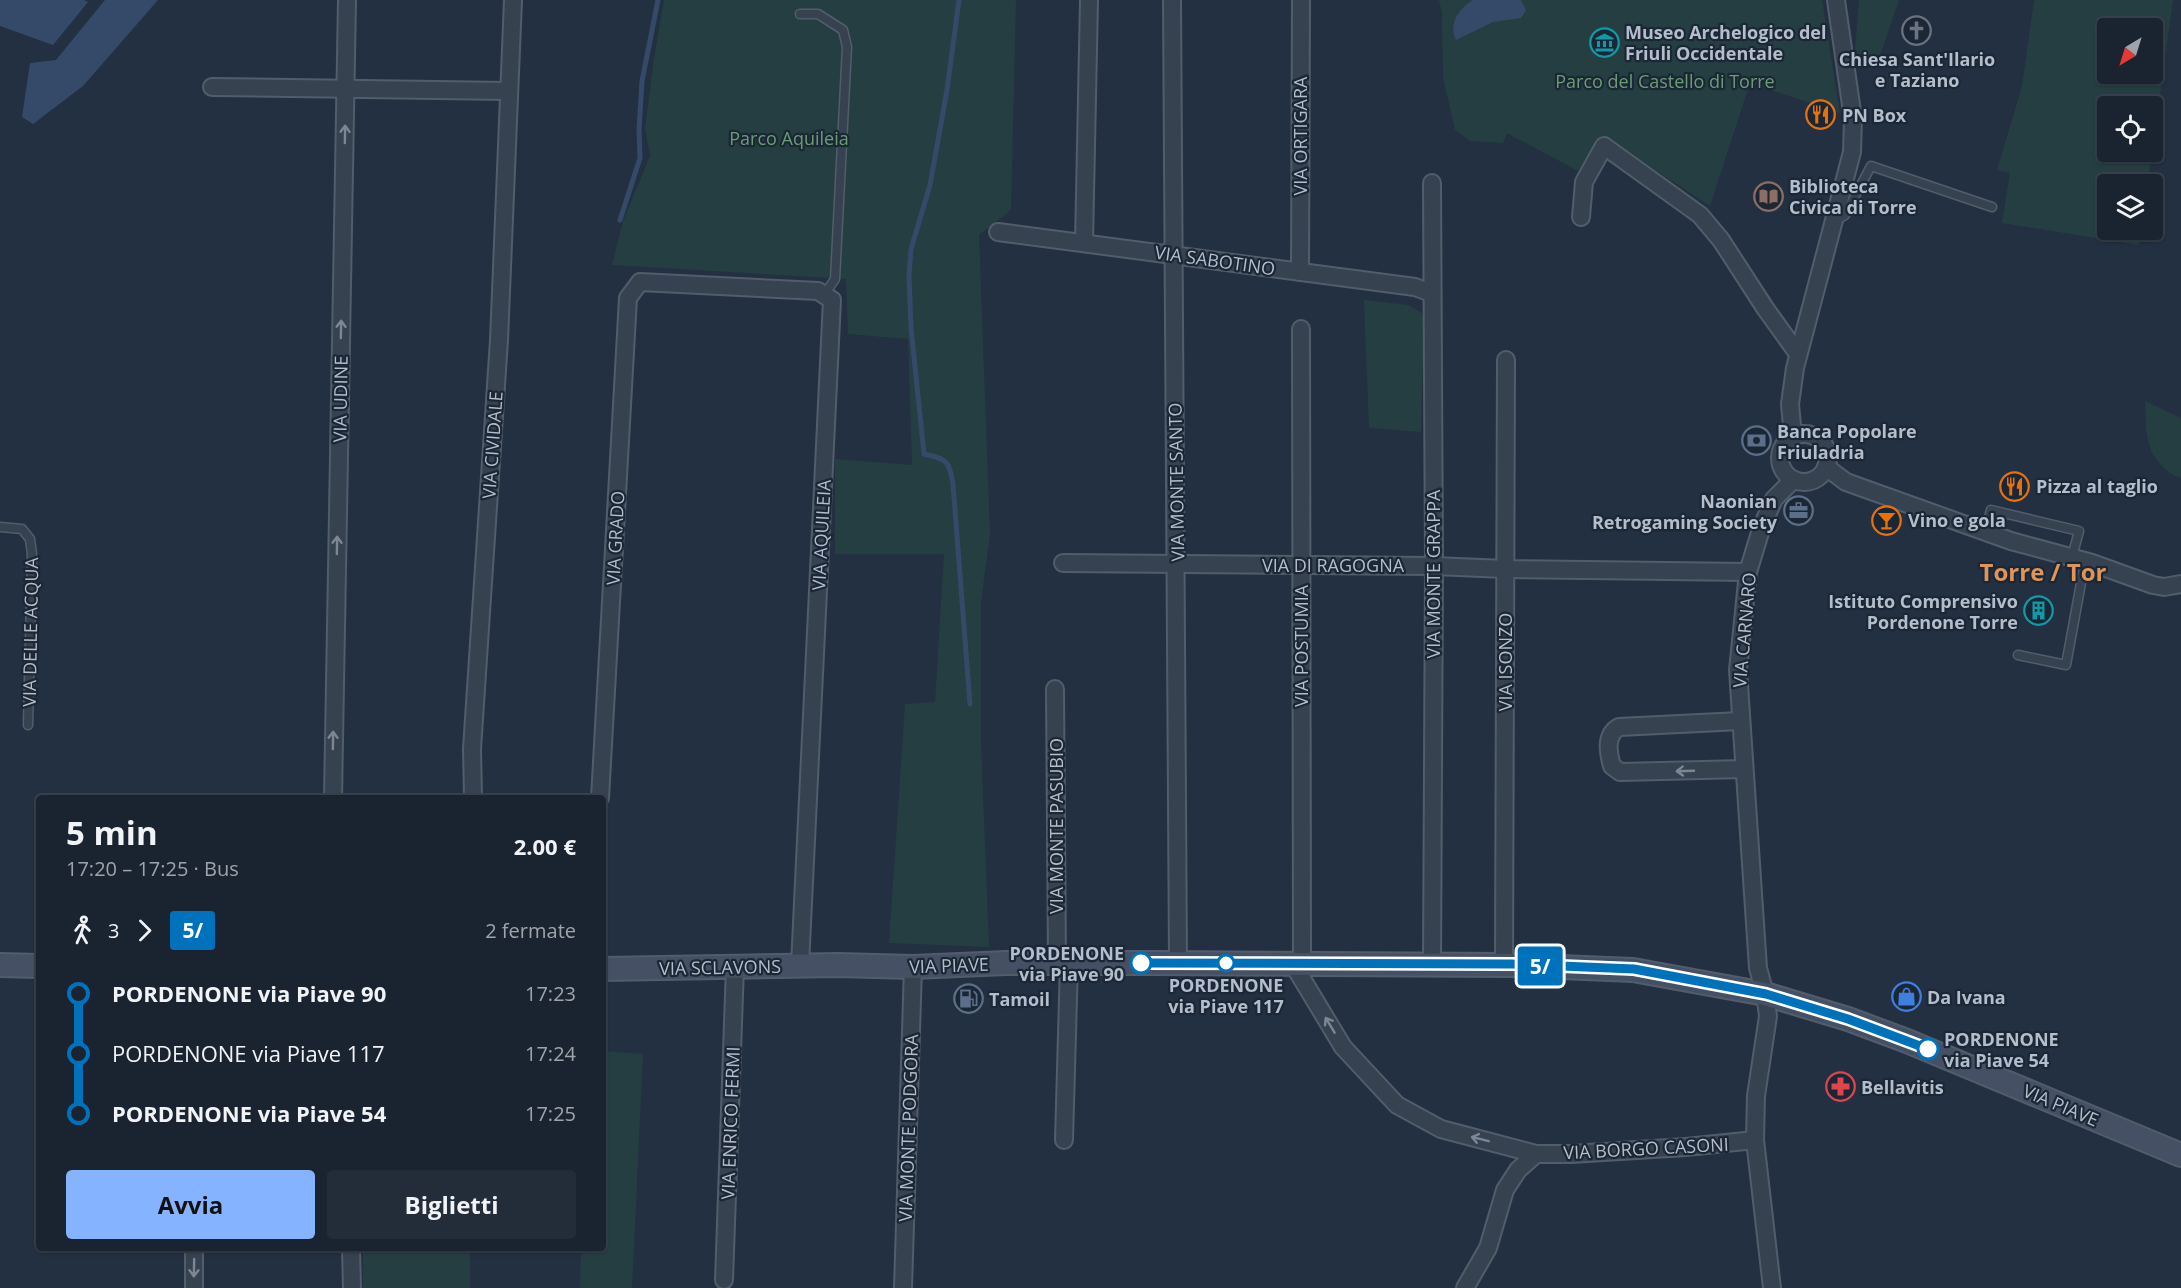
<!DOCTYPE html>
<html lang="it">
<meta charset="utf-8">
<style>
:root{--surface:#1a2431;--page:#232c39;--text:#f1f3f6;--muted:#9fa4ab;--line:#38414d;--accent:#85b3ff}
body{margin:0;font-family:"Open Sans",sans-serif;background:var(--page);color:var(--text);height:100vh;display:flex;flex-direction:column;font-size:22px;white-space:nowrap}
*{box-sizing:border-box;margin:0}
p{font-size:20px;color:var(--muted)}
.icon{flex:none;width:33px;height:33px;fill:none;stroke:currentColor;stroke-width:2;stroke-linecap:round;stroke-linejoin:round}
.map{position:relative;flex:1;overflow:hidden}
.details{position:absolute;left:36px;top:795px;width:570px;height:456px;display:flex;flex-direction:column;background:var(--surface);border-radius:6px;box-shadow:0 2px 4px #0004,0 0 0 2px var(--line)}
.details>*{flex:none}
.badge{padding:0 12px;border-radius:4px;font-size:21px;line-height:39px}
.needle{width:39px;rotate:218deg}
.tools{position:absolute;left:2097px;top:18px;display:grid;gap:12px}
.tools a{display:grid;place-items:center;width:66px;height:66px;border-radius:6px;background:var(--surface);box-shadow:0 2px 4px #0004,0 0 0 2px var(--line);font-size:30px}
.map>.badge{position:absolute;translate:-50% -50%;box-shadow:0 0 0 3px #fff}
.legs{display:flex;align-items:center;gap:9px;height:66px;padding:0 30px;font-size:20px}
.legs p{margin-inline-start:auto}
.summary{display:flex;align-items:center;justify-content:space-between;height:102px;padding:0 30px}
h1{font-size:33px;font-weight:700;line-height:45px}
.primary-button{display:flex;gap:12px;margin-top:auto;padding:12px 30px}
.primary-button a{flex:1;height:69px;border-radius:6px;background:var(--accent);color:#111;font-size:24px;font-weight:700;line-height:69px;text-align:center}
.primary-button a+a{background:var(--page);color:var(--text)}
ul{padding:0 30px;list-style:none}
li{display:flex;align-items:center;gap:21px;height:60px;font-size:22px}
li i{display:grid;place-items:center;width:9px;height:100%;margin:0 8px;background:currentColor}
li i::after{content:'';width:15px;height:15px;margin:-8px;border:4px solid;border-radius:50%;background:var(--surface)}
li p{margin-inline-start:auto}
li:first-child i{background:linear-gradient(#0000 50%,currentColor 0)}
li:last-child i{background:linear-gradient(currentColor 50%,#0000 0)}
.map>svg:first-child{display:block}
.green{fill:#253e42;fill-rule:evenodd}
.water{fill:#354a69}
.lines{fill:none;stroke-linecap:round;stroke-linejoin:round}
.stream{stroke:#354a69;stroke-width:5}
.lane-casing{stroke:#525d6b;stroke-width:11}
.street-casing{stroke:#525d6b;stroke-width:20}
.secondary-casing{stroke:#525d6b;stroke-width:26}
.lane{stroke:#374251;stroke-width:8}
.street{stroke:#374251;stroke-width:16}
.secondary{stroke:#455064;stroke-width:22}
.oneway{stroke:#7c8694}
.line-1-casing{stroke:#fff;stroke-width:14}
.line-1{stroke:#0072bc;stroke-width:9}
.stop-1-dot{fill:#fff;stroke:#0072bc;stroke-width:3}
.labels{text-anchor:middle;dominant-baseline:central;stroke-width:4.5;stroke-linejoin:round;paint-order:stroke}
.poi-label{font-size:18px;font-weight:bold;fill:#b4bdcb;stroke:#1c2736;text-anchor:start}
.park-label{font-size:18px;fill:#699e75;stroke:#1c2736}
.street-label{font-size:18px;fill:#b4bdcb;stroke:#1c2736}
.stop-label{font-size:18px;font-weight:bold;fill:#b4bdcb;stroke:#1c2736;text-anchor:end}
.district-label{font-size:24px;font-weight:bold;fill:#de955c;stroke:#1c2736}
</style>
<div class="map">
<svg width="2181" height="1288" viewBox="0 0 2181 1288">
<rect width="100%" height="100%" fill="#233041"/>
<g class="green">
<polygon points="664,0 1016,0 1011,210 979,235 990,534 981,602 981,743 989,947 889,943 905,704 935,702 944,554 835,554 835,459 912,465 908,339 848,334 846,279 612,265 623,221 650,156 645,128 654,58"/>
<polygon points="1439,0 1822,0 1840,113 1750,83 1710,206 1603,136 1578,171 1507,133 1503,143 1470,141 1455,130 1443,77 1442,14"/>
<polygon points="1859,0 1899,0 1879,59 1858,59 1855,50"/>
<path d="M 2034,0 L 2173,0 L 2153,146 L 2152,106 L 2108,106 L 2108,152 L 2152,152 L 2147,184 L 2108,184 L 2108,230 L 2141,230 L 2139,245 L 2002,223 L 2010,173 L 1997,170 L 2022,86 ZM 2108,28 L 2152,28 L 2152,74 L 2108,74 Z"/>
<polygon points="1364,300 1408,305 1422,313 1424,324 1421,432 1369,428"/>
<path d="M 2145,401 L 2181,418 L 2181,478 C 2167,474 2152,458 2149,444 C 2145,431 2146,414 2145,401 Z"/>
<polygon points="603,1051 643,1054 632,1288 580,1288 581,1248 603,1248"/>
<rect x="363" y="1248" width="107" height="40"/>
</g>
<g class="water">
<polygon points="0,0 84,0 88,2 53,45 0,26"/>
<polygon points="105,0 158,0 83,86 33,124 22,117 30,63 56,60"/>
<path d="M 1473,0 L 1521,0 L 1526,10 L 1521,18 L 1493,22 L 1456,40 C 1448,23 1459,9 1473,0 Z"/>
</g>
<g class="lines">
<g class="stream">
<path d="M 959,0 L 947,90 L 930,185 L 911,249 L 909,276 L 911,328 L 924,454 C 947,459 949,460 953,484 L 970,704"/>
<polyline points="620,220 640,158 639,130 642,81 658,0"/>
</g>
<defs>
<g id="lane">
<polyline points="800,14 818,14 843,30 847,47 835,279 824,295"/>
<polyline points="1835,221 1845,215 1871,166 1992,207"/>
<polyline points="0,527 22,529 30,539 32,554 28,725"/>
<polyline points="1985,532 1991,510 2079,531 2072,557"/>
<polyline points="2018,655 2066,665 2085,561"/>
</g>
<g id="street">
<polyline points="1172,0 1178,963"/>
<polyline points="212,87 508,91"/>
<polyline points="1581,217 1584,182 1604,146 1700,215 1721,240 1765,308 1798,354"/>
<polyline points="998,232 1415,287 1431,293"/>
<polyline points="1084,243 1089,0"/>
<polyline points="1300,272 1301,0"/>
<polyline points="1301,329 1302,964"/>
<circle cx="1804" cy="458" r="24"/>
<polyline points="1793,437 1790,404 1795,368 1852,152 1853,119 1836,0"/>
<polyline points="1826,467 1846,482 2011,541 2092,563 2153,585 2164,587 2181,584"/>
<polyline points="1063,563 1434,566 1505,569 1748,572"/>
<polyline points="1055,689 1057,963"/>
<path d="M 1740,721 L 1619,727 C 1605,735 1608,752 1612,766 L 1620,772 L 1744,769"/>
<polyline points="333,798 347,0"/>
<polyline points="473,798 472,749 499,340 513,0"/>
<polyline points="600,798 628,298 640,282 818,291 832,300 800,965"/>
<polyline points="1293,964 1343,1047 1397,1105 1441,1129 1536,1154 1571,1154 1686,1147 1755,1140"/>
<polyline points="1432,964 1434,566 1432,183"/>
<polyline points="1504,964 1506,360"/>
<polyline points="1064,1140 1069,963"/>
<polyline points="351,1248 352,1288"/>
<polyline points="724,1280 735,966"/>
<polyline points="194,1288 194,1248"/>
<polyline points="903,1288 913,967"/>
<polyline points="1465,1288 1488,1248 1505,1190 1518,1170 1536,1154"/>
<polyline points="1772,1288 1755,1140 1756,1096 1768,1016 1765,994 1758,968 1738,670 1748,572 1762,526 1774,499 1793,480"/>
</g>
<g id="secondary">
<polyline points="0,965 39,966"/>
<polyline points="603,969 838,965 913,967 1006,963 1156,963 1512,965 1633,970 1765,994 1848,1019 1907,1041 2181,1155"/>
</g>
</defs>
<use href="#lane" class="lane-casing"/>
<use href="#street" class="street-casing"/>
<use href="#secondary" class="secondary-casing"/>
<use href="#lane" class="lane"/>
<use href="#street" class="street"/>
<use href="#secondary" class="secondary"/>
</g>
<defs><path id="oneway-shaft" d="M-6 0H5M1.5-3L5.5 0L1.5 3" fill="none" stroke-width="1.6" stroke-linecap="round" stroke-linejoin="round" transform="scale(1.5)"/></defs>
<g class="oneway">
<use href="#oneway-shaft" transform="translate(345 134) rotate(-89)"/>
<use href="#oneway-shaft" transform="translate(341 329) rotate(-89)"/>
<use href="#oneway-shaft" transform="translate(337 545) rotate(-89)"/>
<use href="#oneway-shaft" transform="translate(333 740) rotate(-89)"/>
<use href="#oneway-shaft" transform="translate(1685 771) rotate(178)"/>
<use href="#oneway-shaft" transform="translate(1330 1025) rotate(-121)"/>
<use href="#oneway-shaft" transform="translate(1480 1139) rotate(-166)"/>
<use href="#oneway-shaft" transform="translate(194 1268) rotate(91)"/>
</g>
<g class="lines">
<defs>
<polyline id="line-1" points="1141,963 1512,964 1634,969 1766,994 1848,1019 1928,1049"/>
</defs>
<use href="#line-1" class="line-1-casing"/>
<use href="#line-1" class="line-1"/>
</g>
<defs>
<symbol id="church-ring" viewBox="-11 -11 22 22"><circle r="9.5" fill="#1c2736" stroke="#6b7280" stroke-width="1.5"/><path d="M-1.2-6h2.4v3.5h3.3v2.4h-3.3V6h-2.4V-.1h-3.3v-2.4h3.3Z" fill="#6b7280"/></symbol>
<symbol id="museum-ring" viewBox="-11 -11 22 22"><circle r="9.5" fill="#1c2736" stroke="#0f9aa8" stroke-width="1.5"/><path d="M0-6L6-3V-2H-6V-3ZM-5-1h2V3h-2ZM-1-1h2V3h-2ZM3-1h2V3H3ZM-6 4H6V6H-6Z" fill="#0f9aa8"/></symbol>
<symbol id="restaurant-ring" viewBox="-11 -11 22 22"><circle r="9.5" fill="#1c2736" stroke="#e8710a" stroke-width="1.5"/><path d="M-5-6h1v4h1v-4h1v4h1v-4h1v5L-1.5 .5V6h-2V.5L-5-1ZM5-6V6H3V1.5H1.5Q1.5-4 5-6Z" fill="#e8710a"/></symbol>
<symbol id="library-ring" viewBox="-11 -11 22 22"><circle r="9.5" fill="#1c2736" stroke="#8d6e63" stroke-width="1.5"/><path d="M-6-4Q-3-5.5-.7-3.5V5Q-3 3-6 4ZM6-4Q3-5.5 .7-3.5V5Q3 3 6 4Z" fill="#8d6e63"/></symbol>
<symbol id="bank-ring" viewBox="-11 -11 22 22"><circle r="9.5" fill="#1c2736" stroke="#5c6f8a" stroke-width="1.5"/><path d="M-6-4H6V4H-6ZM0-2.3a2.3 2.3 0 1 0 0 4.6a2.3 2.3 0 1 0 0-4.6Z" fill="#5c6f8a"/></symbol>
<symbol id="office-ring" viewBox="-11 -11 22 22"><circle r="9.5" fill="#1c2736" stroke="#5c6f8a" stroke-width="1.5"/><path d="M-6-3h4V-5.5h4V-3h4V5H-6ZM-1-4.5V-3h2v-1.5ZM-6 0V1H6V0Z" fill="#5c6f8a"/></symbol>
<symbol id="bar-ring" viewBox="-11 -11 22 22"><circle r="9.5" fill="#1c2736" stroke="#e8710a" stroke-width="1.5"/><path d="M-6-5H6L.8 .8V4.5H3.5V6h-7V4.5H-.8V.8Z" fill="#e8710a"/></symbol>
<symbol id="building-ring" viewBox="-11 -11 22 22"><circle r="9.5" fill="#1c2736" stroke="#0f9aa8" stroke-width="1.5"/><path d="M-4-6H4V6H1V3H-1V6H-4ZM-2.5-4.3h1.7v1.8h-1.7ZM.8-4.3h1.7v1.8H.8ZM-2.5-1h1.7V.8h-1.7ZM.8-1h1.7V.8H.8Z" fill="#0f9aa8"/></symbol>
<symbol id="shop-ring" viewBox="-11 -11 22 22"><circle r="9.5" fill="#1c2736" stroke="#3f7fe0" stroke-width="1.5"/><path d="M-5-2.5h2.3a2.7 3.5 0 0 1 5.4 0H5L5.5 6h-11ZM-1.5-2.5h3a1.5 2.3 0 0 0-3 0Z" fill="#3f7fe0"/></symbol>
<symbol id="fuel-ring" viewBox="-11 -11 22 22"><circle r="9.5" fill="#1c2736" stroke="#5c6f8a" stroke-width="1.5"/><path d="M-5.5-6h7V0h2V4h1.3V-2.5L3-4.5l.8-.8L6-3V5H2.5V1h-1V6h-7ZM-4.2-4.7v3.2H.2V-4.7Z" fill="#5c6f8a"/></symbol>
<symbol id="pharmacy-ring" viewBox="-11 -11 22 22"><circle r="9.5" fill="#1c2736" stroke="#e0444e" stroke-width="1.5"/><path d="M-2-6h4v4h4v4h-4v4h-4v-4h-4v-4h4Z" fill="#e0444e"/></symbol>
</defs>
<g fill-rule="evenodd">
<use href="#church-ring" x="1900" y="14" width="33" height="33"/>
<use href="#museum-ring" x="1588" y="26" width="33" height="33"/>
<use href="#restaurant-ring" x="1804" y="98" width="33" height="33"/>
<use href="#library-ring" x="1752" y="180" width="33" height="33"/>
<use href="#bank-ring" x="1740" y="424" width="33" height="33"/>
<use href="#restaurant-ring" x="1998" y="470" width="33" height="33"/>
<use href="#office-ring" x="1782" y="494" width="33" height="33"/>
<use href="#bar-ring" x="1870" y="504" width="33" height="33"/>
<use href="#building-ring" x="2022" y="594" width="33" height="33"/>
<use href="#shop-ring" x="1890" y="980" width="33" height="33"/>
<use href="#fuel-ring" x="952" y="982" width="33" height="33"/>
<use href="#pharmacy-ring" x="1824" y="1070" width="33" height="33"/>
</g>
<g class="stop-1-dot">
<circle cx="1141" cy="963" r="10"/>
<circle cx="1226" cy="963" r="8"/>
<circle cx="1928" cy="1049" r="10"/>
</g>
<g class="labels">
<g class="poi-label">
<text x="1625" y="32">Museo Archelogico del<tspan x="1625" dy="21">Friuli Occidentale</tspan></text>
<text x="1917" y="59" text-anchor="middle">Chiesa Sant'Ilario<tspan x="1917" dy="21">e Taziano</tspan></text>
<text x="1842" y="115">PN Box</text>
<text x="1789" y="186">Biblioteca<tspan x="1789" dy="21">Civica di Torre</tspan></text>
<text x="1777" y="431">Banca Popolare<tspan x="1777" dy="21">Friuladria</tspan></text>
<text x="2036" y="486">Pizza al taglio</text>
<text x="1777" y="501" text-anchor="end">Naonian<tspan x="1777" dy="21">Retrogaming Society</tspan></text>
<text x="1908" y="520">Vino e gola</text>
<text x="2018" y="601" text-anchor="end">Istituto Comprensivo<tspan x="2018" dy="21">Pordenone Torre</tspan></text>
<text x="1927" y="997">Da Ivana</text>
<text x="989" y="999">Tamoil</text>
<text x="1861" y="1087">Bellavitis</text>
</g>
<g class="park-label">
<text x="1665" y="81">Parco del Castello di Torre</text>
<text x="789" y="138">Parco Aquileia</text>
</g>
<g class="street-label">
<text transform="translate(1300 136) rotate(-90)">VIA ORTIGARA</text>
<text transform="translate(1215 260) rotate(8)">VIA SABOTINO</text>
<text transform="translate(340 399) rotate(-89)">VIA UDINE</text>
<text transform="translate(492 445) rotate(-86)">VIA CIVIDALE</text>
<text transform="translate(1176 482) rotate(-91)">VIA MONTE SANTO</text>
<text transform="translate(821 535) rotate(-87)">VIA AQUILEIA</text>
<text transform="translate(615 538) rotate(-87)">VIA GRADO</text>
<text x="1333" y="565">VIA DI RAGOGNA</text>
<text transform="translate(1433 574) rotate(-90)">VIA MONTE GRAPPA</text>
<text transform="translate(1744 630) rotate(-85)">VIA CARNARO</text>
<text transform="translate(30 632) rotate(-89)">VIA DELLE ACQUA</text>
<text transform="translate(1301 646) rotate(-90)">VIA POSTUMIA</text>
<text transform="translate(1505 662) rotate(-90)">VIA ISONZO</text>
<text transform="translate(1056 826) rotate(-90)">VIA MONTE PASUBIO</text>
<text transform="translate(949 965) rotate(-2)">VIA PIAVE</text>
<text transform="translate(720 967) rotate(-1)">VIA SCLAVONS</text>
<text transform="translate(2061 1105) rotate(23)">VIA PIAVE</text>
<text transform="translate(730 1123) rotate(-88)">VIA ENRICO FERMI</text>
<text transform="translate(908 1128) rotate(-88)">VIA MONTE PODGORA</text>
<text transform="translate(1646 1148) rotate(-3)">VIA BORGO CASONI</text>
</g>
<g class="stop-label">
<text x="1124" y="953">PORDENONE<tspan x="1124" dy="21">via Piave 90</tspan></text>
<text x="1226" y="985" text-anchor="middle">PORDENONE<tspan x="1226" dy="21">via Piave 117</tspan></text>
<text x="1944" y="1039" text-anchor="start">PORDENONE<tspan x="1944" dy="21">via Piave 54</tspan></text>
</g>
<g class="district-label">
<text x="2043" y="571">Torre / Tor</text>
</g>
</g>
</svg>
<div class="tools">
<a><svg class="needle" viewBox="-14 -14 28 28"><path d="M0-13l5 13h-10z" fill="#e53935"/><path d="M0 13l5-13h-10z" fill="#9fa4ab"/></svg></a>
<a><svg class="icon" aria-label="locate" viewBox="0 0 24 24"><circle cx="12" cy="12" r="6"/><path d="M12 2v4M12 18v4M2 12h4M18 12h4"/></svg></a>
<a><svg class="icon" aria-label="layers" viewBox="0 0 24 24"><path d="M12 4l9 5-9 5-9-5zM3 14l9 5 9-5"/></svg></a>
</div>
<b class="badge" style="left:1540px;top:966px;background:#0072bc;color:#fff">5/</b>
<section class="details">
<div class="summary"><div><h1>5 min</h1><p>17:20 – 17:25 · Bus</p></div><b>2.00 €</b></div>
<div class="legs"><svg class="icon" aria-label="walk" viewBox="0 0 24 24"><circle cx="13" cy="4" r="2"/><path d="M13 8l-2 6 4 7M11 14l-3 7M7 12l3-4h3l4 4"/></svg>3<svg class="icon" aria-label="forward" viewBox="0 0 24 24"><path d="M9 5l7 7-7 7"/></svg><b class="badge" style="background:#0072bc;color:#fff">5/</b><p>2 fermate</p></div>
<ul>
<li><i style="color:#0072bc"></i><b>PORDENONE via Piave 90</b><p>17:23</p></li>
<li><i style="color:#0072bc"></i><span>PORDENONE via Piave 117</span><p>17:24</p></li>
<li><i style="color:#0072bc"></i><b>PORDENONE via Piave 54</b><p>17:25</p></li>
</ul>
<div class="primary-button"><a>Avvia</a><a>Biglietti</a></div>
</section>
</div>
